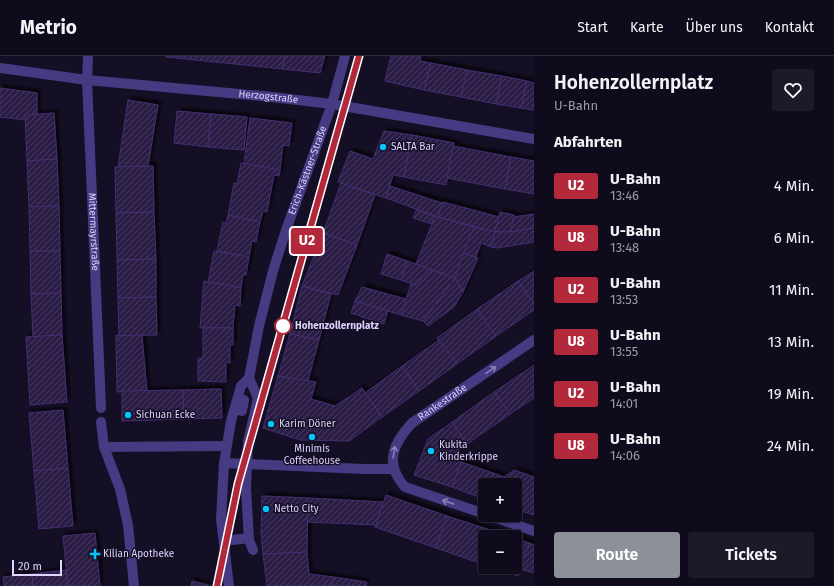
<!DOCTYPE html>
<html lang="de">
<meta charset="utf-8">
<style>
:root{--surface:#100b1c;--page:#1e1929;--text:#f1f3f6;--muted:#9c9ba3;--line:#302b3b;--accent:#8c9099}
body{margin:0;font-family:"Fira Sans",sans-serif;background:var(--page);color:var(--text);height:100vh;display:flex;flex-direction:column;font-size:15px;white-space:nowrap}
*{box-sizing:border-box;margin:0}
p{font-size:13px;color:var(--muted)}
.icon{flex:none;width:22px;height:22px;fill:none;stroke:currentColor;stroke-width:2;stroke-linecap:round;stroke-linejoin:round}
.map{position:relative;flex:1;overflow:hidden}
.sheet{display:flex;flex-direction:column;background:var(--surface);width:300px}
.sheet>*{flex:none}
.badge{padding:0 8px;border-radius:3px;font-size:14px;line-height:26px}
.buttons{position:absolute;left:478px;top:422px;display:grid;gap:8px}
.buttons a{display:grid;place-items:center;width:44px;height:44px;border-radius:4px;background:var(--surface);box-shadow:0 1px 3px #0004,0 0 0 1px var(--line);font-size:20px}
.scale{position:absolute;left:12px;bottom:10px;width:50px;box-sizing:border-box;padding-left:4px;border:2px solid #ded4fe;border-top:0;font-size:11px;line-height:14px;white-space:nowrap;color:#ded4fe;-webkit-text-stroke:3px #150f25;paint-order:stroke}
.map>.badge{position:absolute;translate:-50% -50%;box-shadow:0 0 0 2px #fff}
h2{padding:0 20px;font-size:15px;line-height:36px}
.round{display:grid;place-items:center;flex:none;width:42px;height:42px;border-radius:4px;background:var(--page)}
.summary{display:flex;align-items:center;justify-content:space-between;height:68px;padding:0 20px}
h1{font-size:19px;font-weight:600;line-height:30px}
.action{display:flex;gap:8px;margin-top:auto;padding:8px 20px}
.action a{flex:1;height:46px;border-radius:4px;background:var(--accent);color:#fff;font-size:16px;font-weight:600;line-height:46px;text-align:center}
.action a+a{background:var(--page);color:var(--text)}
ul{padding:0;list-style:none}
li{display:flex;align-items:center;gap:12px;height:52px;padding:0 20px}
li div{flex:1}
li b{display:block;font-size:15px}
li em{font-style:normal}
li .badge{min-width:44px;font-weight:700;text-align:center}
header{display:flex;align-items:center;gap:24px;box-sizing:border-box;height:56px;padding:0 20px;background:var(--surface);border-bottom:1px solid var(--line)}
header strong{font-size:19px}
nav{display:flex;gap:22px;margin-inline-start:auto;font-size:14px}
main{display:flex;flex:1;min-height:0}
.map>svg:first-child{display:block}
.building{fill:url(#building-hatch);stroke:#432e71;filter:url(#shadow)}
.lines{fill:none;stroke-linecap:round;stroke-linejoin:round}
.street{stroke:#463b83;stroke-width:10}
.oneway{stroke:#8a80ba}
.line-casing{stroke:#fff;stroke-width:9}
.line{stroke:#b4283c;stroke-width:6}
.poi-dot{fill:#05c4f9;stroke:#150f25;stroke-width:1.5}
.stop-dot{fill:#fff;stroke:#b4283c;stroke-width:2}
.labels{text-anchor:middle;dominant-baseline:central;stroke-width:3;stroke-linejoin:round;paint-order:stroke}
.street-label{font-size:10px;fill:#ded4fe;stroke:#150f25}
.poi-label{font-size:10px;fill:#ded4fe;stroke:#150f25;text-anchor:start}
.stop-label{font-size:10px;font-weight:bold;fill:#ded4fe;stroke:#150f25;text-anchor:start}
</style>
<header>
<strong>Metrio</strong>
<nav><a>Start</a><a>Karte</a><a>Über uns</a><a>Kontakt</a></nav>
</header>
<main>
<div class="map">
<svg width="534" height="530" viewBox="0 0 534 530">
<defs>
<pattern id="building-hatch" width="6" height="6" patternUnits="userSpaceOnUse"><rect width="6" height="6" fill="#291c45"/><path d="M-1 1l2-2M0 6l6-6M5 7l2-2" fill="none" stroke="#483c61"/></pattern>
<filter id="shadow"><feDropShadow dx="3.5" dy="-3.5" stdDeviation="1" flood-color="#0009"/></filter>
</defs>
<rect width="100%" height="100%" fill="#150f25"/>
<g class="building">
<polygon points="166,0 236,0 235,8 166,1"/>
<polygon points="236,0 284,0 283,13 235,8"/>
<polygon points="284,0 325,0 320,17 283,13"/>
<polygon points="391,0 421,0 420,5 431,7 424,34 385,25"/>
<polygon points="431,7 467,14 461,41 424,34"/>
<polygon points="467,14 502,20 496,48 461,41"/>
<polygon points="502,20 527,25 521,52 496,48"/>
<polygon points="527,25 534,27 534,54 521,52"/>
<polygon points="0,32 37,37 37,58 25,59 26,64 0,61"/>
<polygon points="128,44 158,49 148,110 118,111"/>
<polygon points="177,55 211,58 208,91 174,87"/>
<polygon points="54,57 57,103 27,105 25,59"/>
<polygon points="211,58 247,61 244,94 208,91"/>
<polygon points="250,62 292,67 289,90 283,89 280,114 244,108"/>
<polygon points="384,75 412,79 404,121 393,119 386,142 338,126 350,95 373,103"/>
<polygon points="412,79 454,87 446,129 404,121"/>
<polygon points="453,90 511,101 505,133 447,122"/>
<polygon points="511,101 534,105 534,138 505,133"/>
<polygon points="57,103 59,150 29,151 27,105"/>
<polygon points="241,107 280,114 279,120 274,119 267,156 263,155 260,166 228,159 234,127 237,128"/>
<polygon points="153,110 154,156 116,157 115,111"/>
<polygon points="341,127 375,139 357,189 323,177"/>
<polygon points="390,130 442,147 438,161 386,142"/>
<polygon points="443,146 499,161 495,176 438,161"/>
<polygon points="59,150 60,195 30,195 29,151"/>
<polygon points="416,154 435,160 432,168 413,162"/>
<polygon points="154,156 156,203 117,204 116,157"/>
<polygon points="500,156 514,159 511,176 495,176"/>
<polygon points="534,158 534,172 511,176 513,161"/>
<polygon points="228,159 260,166 256,186 252,185 249,201 217,195 223,166 226,167"/>
<polygon points="435,160 474,171 455,222 416,208"/>
<polygon points="474,171 495,176 491,191 481,187 476,201 463,197"/>
<polygon points="534,172 534,186 497,192 491,191 495,176 511,176"/>
<polygon points="323,177 357,189 338,239 302,230"/>
<polygon points="30,195 60,195 61,237 31,238"/>
<polygon points="214,195 249,201 246,219 243,219 241,232 208,226"/>
<polygon points="463,197 478,202 463,236 455,222"/>
<polygon points="387,198 407,205 401,224 381,218"/>
<polygon points="156,203 156,241 118,242 117,204"/>
<polygon points="407,205 416,208 432,214 415,229 401,224"/>
<polygon points="432,214 455,222 423,265 401,259 411,228 415,229"/>
<polygon points="534,215 534,248 518,225"/>
<polygon points="455,222 463,236 454,251 428,270 423,265"/>
<polygon points="204,225 241,232 240,250 235,249 233,272 200,272"/>
<polygon points="518,225 534,248 534,254 496,280 477,253"/>
<polygon points="302,230 331,238 319,284 290,278"/>
<polygon points="362,231 406,243 401,259 355,245"/>
<polygon points="61,237 62,279 33,281 31,238"/>
<polygon points="156,241 157,279 119,280 118,242"/>
<polygon points="355,245 388,255 384,268 351,257"/>
<polygon points="477,253 496,280 457,308 437,282"/>
<polygon points="203,272 233,272 233,289 230,289 230,307 226,306 226,326 198,325 198,302 203,302"/>
<polygon points="290,278 319,284 308,325 278,320"/>
<polygon points="62,279 67,346 30,349 26,281"/>
<polygon points="116,279 119,280 142,279 147,335 117,336"/>
<polygon points="439,284 457,308 419,335 402,310"/>
<polygon points="534,309 534,342 510,358 494,336"/>
<polygon points="402,310 419,335 382,361 365,337"/>
<polygon points="278,320 316,326 311,343 335,350 362,332 382,361 349,385 300,384 263,372"/>
<polygon points="221,333 222,362 184,363 183,334"/>
<polygon points="183,334 184,363 122,365 122,335"/>
<polygon points="494,336 510,358 467,388 452,366"/>
<polygon points="63,354 68,412 34,415 29,357"/>
<polygon points="452,366 467,388 458,395 456,404 461,406 452,431 414,419 428,383"/>
<polygon points="461,406 493,417 489,429 485,429 484,443 452,431"/>
<polygon points="68,412 73,470 39,473 34,415"/>
<polygon points="514,414 534,421 534,459 515,453 515,429 501,429 504,421"/>
<polygon points="493,417 504,421 501,429 489,429"/>
<polygon points="386,439 447,460 436,492 375,471"/>
<polygon points="262,440 308,442 307,496 263,498 261,478"/>
<polygon points="308,442 383,446 376,469 307,466"/>
<polygon points="447,460 487,473 511,481 485,481 485,509 436,492"/>
<polygon points="95,477 100,530 68,530 63,480"/>
<polygon points="515,482 529,487 518,520 492,511 515,511"/>
<polygon points="529,487 534,489 534,517 520,513"/>
<polygon points="307,496 309,518 333,521 332,530 267,530 263,498"/>
<polygon points="66,514 68,530 33,530 32,518"/>
<polygon points="32,518 33,530 4,530 3,521"/>
<polygon points="333,521 367,526 366,530 332,530"/>
<polygon points="192,525 208,529 208,530 191,530"/>
</g>
<g class="lines">
<g class="street">
<path id="s1" d="M 88,0 L 87,24 L 101,352"/>
<path id="s2" d="M 0,12 L 87,24 L 272,41 L 332,48 L 534,83"/>
<polyline points="249,322 258,342 248,386 246,432 249,484 253,494"/>
<polyline points="235,353 242,355 244,344"/>
<polyline points="101,366 104,391 120,433 128,469 134,530"/>
<polyline points="104,391 226,390"/>
<polyline points="224,407 364,413 394,413"/>
<path id="s3" d="M 485,458 L 405,431 C 384,408 393,387 412,367 L 534,284"/>
<polyline points="488,459 534,475"/>
<polyline points="224,485 249,482"/>
<path id="s4" d="M 229,530 L 221,463 L 224,407 L 231,365 L 241,330 L 249,322 L 259,270 L 273,215 L 286,174 L 332,48 L 345,0"/>
</g>
</g>
<defs><path id="oneway-shaft" d="M-6 0H5M1.5-3L5.5 0L1.5 3" fill="none" stroke-width="1.6" stroke-linecap="round" stroke-linejoin="round"/></defs>
<g class="oneway">
<use href="#oneway-shaft" transform="translate(491 314) rotate(-34)"/>
<use href="#oneway-shaft" transform="translate(394 396) rotate(-81)"/>
<use href="#oneway-shaft" transform="translate(448 446) rotate(-161)"/>
</g>
<g class="lines">
<defs>
<polyline id="line" points="217,530 238,428 359,0"/>
</defs>
<use href="#line" class="line-casing"/>
<use href="#line" class="line"/>
</g>
<g class="poi-dot">
<circle cx="383" cy="91" r="4"/>
<circle cx="128" cy="359" r="4"/>
<circle cx="271" cy="368" r="4"/>
<circle cx="312" cy="381" r="4"/>
<circle cx="431" cy="395" r="4"/>
<circle cx="266" cy="453" r="4"/>
<path d="M93 492h4v4h4v4h-4v4h-4v-4h-4v-4h4z"/>
</g>
<circle class="stop-dot" cx="283" cy="270" r="8"/>
<g class="labels">
<g class="street-label">
<text stroke="none"><textPath href="#s2" startOffset="270">Herzogstraße</textPath></text>
<text stroke="none"><textPath href="#s4" startOffset="430">Erich-Kästner-Straße</textPath></text>
<text stroke="none"><textPath href="#s1" startOffset="176">Mittermayrstraße</textPath></text>
<text stroke="none"><textPath href="#s3" startOffset="194">Rankestraße</textPath></text>
</g>
<g class="poi-label">
<text x="391" y="91">SALTA Bar</text>
<text x="136" y="359">Sichuan Ecke</text>
<text x="279" y="368">Karim Döner</text>
<text x="439" y="389">Kukita<tspan x="439" dy="12">Kinderkrippe</tspan></text>
<text x="312" y="393" text-anchor="middle">Minimis<tspan x="312" dy="12">Coffeehouse</tspan></text>
<text x="274" y="453">Netto City</text>
<text x="103" y="498">Kilian Apotheke</text>
</g>
<g class="stop-label">
<text x="295" y="270">Hohenzollernplatz</text>
</g>
</g>
</svg>
<div class="buttons">
<a>+</a>
<a>−</a>
</div>
<div class="scale">20 m</div>
<b class="badge" style="left:307px;top:185px;background:#b4283c;color:#fff">U2</b>
</div>
<section class="sheet">
<div class="summary"><div><h1>Hohenzollernplatz</h1><p>U-Bahn</p></div><a class="round"><svg class="icon" aria-label="heart" viewBox="0 0 24 24"><path d="M12 20l-8-8c-3-5 5-10 8-4 3-6 11-1 8 4z"/></svg></a></div>
<h2>Abfahrten</h2>
<ul>
<li><span class="badge" style="background:#b4283c;color:#fff">U2</span><div><b>U-Bahn</b><p>13:46</p></div><em>4 Min.</em></li>
<li><span class="badge" style="background:#b4283c;color:#fff">U8</span><div><b>U-Bahn</b><p>13:48</p></div><em>6 Min.</em></li>
<li><span class="badge" style="background:#b4283c;color:#fff">U2</span><div><b>U-Bahn</b><p>13:53</p></div><em>11 Min.</em></li>
<li><span class="badge" style="background:#b4283c;color:#fff">U8</span><div><b>U-Bahn</b><p>13:55</p></div><em>13 Min.</em></li>
<li><span class="badge" style="background:#b4283c;color:#fff">U2</span><div><b>U-Bahn</b><p>14:01</p></div><em>19 Min.</em></li>
<li><span class="badge" style="background:#b4283c;color:#fff">U8</span><div><b>U-Bahn</b><p>14:06</p></div><em>24 Min.</em></li>
</ul>
<div class="action"><a>Route</a><a>Tickets</a></div>
</section>
</main>
